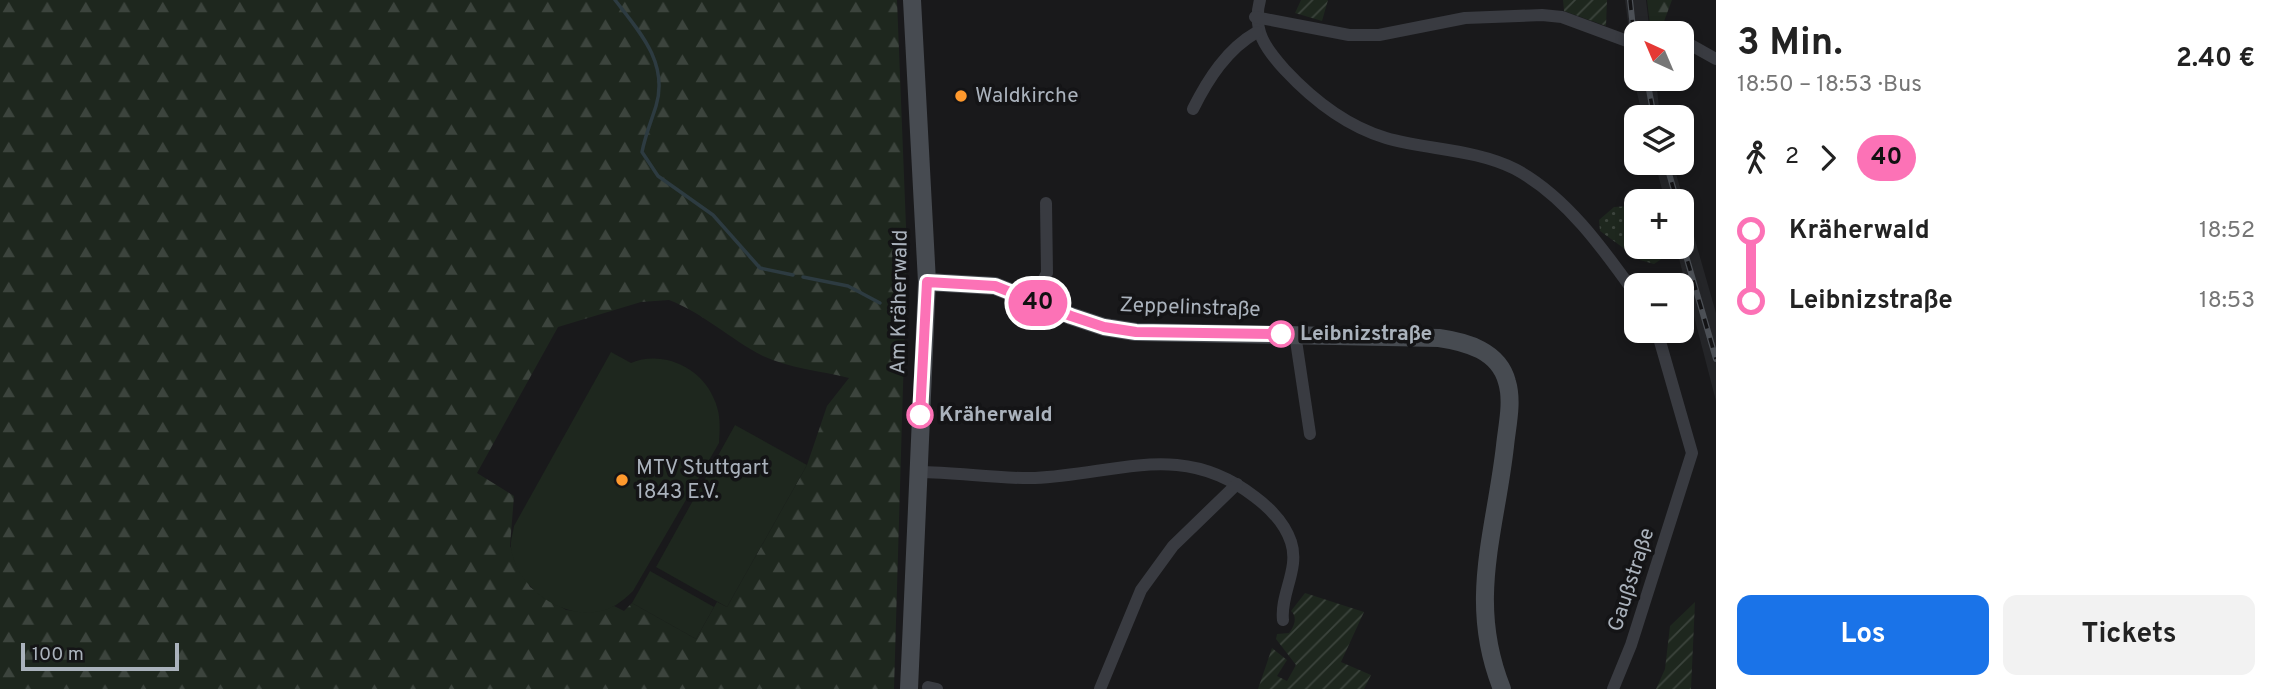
<!DOCTYPE html>
<html lang="de">
<meta charset="utf-8">
<style>
:root{--surface:#fff;--page:#f2f2f2;--text:#222;--muted:#767676;--accent:#1a73e8}
body{margin:0;font-family:Overpass,sans-serif;background:var(--page);color:var(--text);height:100vh;display:flex;flex-direction:column;font-size:26px;white-space:nowrap}
*{box-sizing:border-box;margin:0}
p{font-size:23px;color:var(--muted)}
.icon{flex:none;width:38px;height:38px;fill:none;stroke:currentColor;stroke-width:2;stroke-linecap:round;stroke-linejoin:round}
.map{position:relative;flex:1;overflow:hidden}
.drawer{display:flex;flex-direction:column;background:var(--surface);width:560px}
.drawer>*{flex:none}
.badge{padding:0 14px;border-radius:23px;font-size:24px;line-height:46px}
.needle{width:46px;rotate:316deg}
.buttons{position:absolute;left:1624px;top:21px;display:grid;gap:14px}
.buttons a{display:grid;place-items:center;width:70px;height:70px;border-radius:14px;background:var(--surface);box-shadow:0 4px 10px #0003;font-size:35px}
.scale{position:absolute;left:21px;bottom:18px;width:158px;box-sizing:border-box;padding-left:7px;border:4px solid #aab2bc;border-top:0;font-size:19px;line-height:24px;white-space:nowrap;color:#aab2bc;-webkit-text-stroke:5px #141416;paint-order:stroke}
.map>.badge{position:absolute;translate:-50% -50%;box-shadow:0 0 0 4px #fff}
.legs{display:flex;align-items:center;gap:10px;height:77px;padding:0 21px;font-size:23px}
.legs p{margin-inline-start:auto}
.summary{display:flex;align-items:center;justify-content:space-between;height:119px;padding:0 21px}
h1{font-size:38px;font-weight:700;line-height:52px}
.cta{display:flex;gap:14px;margin-top:auto;padding:14px 21px}
.cta a{flex:1;height:80px;border-radius:14px;background:var(--accent);color:#fff;font-size:28px;font-weight:700;line-height:80px;text-align:center}
.cta a+a{background:var(--page);color:var(--text)}
ul{padding:0 21px;list-style:none}
li{display:flex;align-items:center;gap:24px;height:70px;font-size:26px}
li i{display:grid;place-items:center;width:10px;height:100%;margin:0 9px;background:currentColor}
li i::after{content:'';width:18px;height:18px;margin:-9px;border:5px solid;border-radius:50%;background:var(--surface)}
li p{margin-inline-start:auto}
li:first-child i{background:linear-gradient(#0000 50%,currentColor 0)}
li:last-child i{background:linear-gradient(currentColor 50%,#0000 0)}
main{display:flex;flex:1;min-height:0}
.map>svg:first-child{display:block}
.built{fill:#242528}
.forest{fill:url(#forest-firs);fill-rule:evenodd}
.park{fill:url(#park-dots)}
.garden{fill:url(#garden-furrows)}
.pitch{fill:#1e271e}
.lines{fill:none;stroke-linecap:round;stroke-linejoin:round}
.stream{stroke:#2d3b41;stroke-width:3.5}
.street{stroke:#393b41;stroke-width:12}
.secondary{stroke:#474b51;stroke-width:18}
.rail-casing{stroke:#4c5056;stroke-width:6}
.rail{stroke:#141416;stroke-width:3.5;stroke-dasharray:10;stroke-linecap:butt}
.line-1-casing{stroke:#fff;stroke-width:16}
.line-1{stroke:#fc72b6;stroke-width:10}
.poi-dot{fill:#ff992d;stroke:#141416;stroke-width:2.5}
.stop-1-dot{fill:#fff;stroke:#fc72b6;stroke-width:3.5}
.labels{text-anchor:middle;dominant-baseline:central;stroke-width:7;stroke-linejoin:round;paint-order:stroke}
.poi-label{font-size:21px;fill:#aab2bc;stroke:#141416;text-anchor:start}
.street-label{font-size:21px;fill:#aab2bc;stroke:#141416}
.stop-label{font-size:21px;font-weight:bold;fill:#aab2bc;stroke:#141416;text-anchor:start}
</style>
<main>
<div class="map">
<svg width="1716" height="689" viewBox="0 0 1716 689">
<defs>
<pattern id="forest-firs" width="22" height="20" patternUnits="userSpaceOnUse" patternTransform="scale(1.75)"><rect width="22" height="20" fill="#1e271e"/><path d="M5 1l3.5 6h-7zM16 11l3.5 6h-7z" fill="#3c443d"/></pattern>
<pattern id="park-dots" width="8" height="8" patternUnits="userSpaceOnUse" patternTransform="scale(1.75)"><rect width="8" height="8" fill="#1e271e"/><path d="M2 2h.1M6 6h.1" fill="none" stroke="#3c443d" stroke-width="1.8" stroke-linecap="round"/></pattern>
<pattern id="garden-furrows" width="10" height="10" patternUnits="userSpaceOnUse" patternTransform="scale(1.75)"><rect width="10" height="10" fill="#1e271e"/><path d="M-1 1l2-2M0 10L10 0M9 11l2-2" fill="none" stroke="#3c443d"/></pattern>
</defs>
<rect width="100%" height="100%" fill="#19191b"/>
<g class="built">
<polygon points="1625,0 1646,0 1650,33 1636,33 1636,79 1656,79 1660,117 1643,117 1637,93"/>
<polygon points="1655,163 1673,163 1716,313 1716,401 1676,247 1682,247 1682,201 1665,201"/>
</g>
<g class="forest">
<path d="M 0,0 L 897,0 L 907,252 L 894,689 L 0,689 ZM 669,300 C 703,313 730,339 763,356 C 788,368 822,371 849,378 L 827,406 L 807,465 L 727,607 L 717,602 L 696,639 L 632,603 L 624,611 L 614,606 L 591,612 L 566,610 L 530,587 L 510,546 L 514,496 L 477,473 L 558,327 L 641,302 Z"/>
<polygon points="1647,0 1672,0 1660,32 1651,33"/>
</g>
<polygon class="park" points="1636,195 1643,195 1648,201 1636,201 1636,247 1662,247 1663,258 1654,264 1640,260 1600,231 1599,220 1614,207 1630,206 1629,199"/>
<g class="garden">
<polygon points="1301,0 1328,0 1322,21 1295,13"/>
<polygon points="1563,0 1607,0 1606,26 1564,11"/>
<path d="M 1305,593 L 1364,612 L 1341,662 L 1371,675 L 1364,689 L 1258,689 L 1272,648 L 1287,660 L 1277,676 L 1287,681 L 1296,665 L 1276,639 L 1277,634 L 1289,633 C 1294,627 1298,617 1291,611 Z"/>
<polygon points="1695,602 1691,689 1656,689 1665,669 1670,626"/>
</g>
<g class="pitch">
<path d="M 611,352 L 631,363 C 662,350 701,367 714,399 C 721,414 720,427 719,443 L 633,591 C 628,596 622,601 616,605 C 574,629 517,592 511,548 C 510,541 513,533 514,526 Z"/>
<polygon points="735,425 807,465 727,607 656,567"/>
<polygon points="650,571 714,607 696,639 632,603"/>
</g>
<g class="lines">
<g class="stream">
<path d="M 615,0 C 639,31 669,63 656,106 C 651,122 645,136 642,152 L 658,176 L 713,215 L 760,268 L 793,275"/>
<polyline points="803,277 848,286 880,303"/>
</g>
<g class="street">
<path d="M 1260,0 C 1252,30 1265,48 1285,70 C 1313,100 1346,126 1386,138 C 1428,150 1475,149 1515,169 C 1566,196 1604,250 1636,295"/>
<polyline points="1255,17 1349,35 1379,35 1465,18 1542,15 1562,17 1627,41 1636,40"/>
<polyline points="1682,40 1716,59"/>
<path d="M 1193,109 C 1208,79 1227,49 1257,32"/>
<polyline points="1032,301 1047,273 1046,203"/>
<polyline points="1295,334 1310,434"/>
<path d="M 918,472 C 957,472 996,479 1035,478 C 1119,474 1182,440 1255,497 C 1271,509 1285,524 1291,542 C 1300,569 1280,594 1283,620"/>
<polyline points="928,687 937,689"/>
<polyline points="1100,689 1141,590 1173,546 1237,484"/>
<polyline points="1613,689 1631,645 1692,453 1657,331"/>
</g>
<g class="secondary">
<path d="M 927,282 L 995,286 L 1071,316 L 1104,327 L 1136,332 L 1439,338 C 1467,342 1499,351 1507,382 C 1513,402 1507,426 1505,446 C 1495,534 1467,602 1502,689"/>
<polyline points="909,689 927,282 912,0"/>
</g>
<defs>
<g id="rail">
<polyline points="1630,0 1636,55"/>
<polyline points="1647,79 1654,117"/>
<polyline points="1666,163 1677,201"/>
<polyline points="1682,218 1691,249"/>
<polyline points="1682,242 1716,359"/>
</g>
</defs>
<use href="#rail" class="rail-casing"/>
<use href="#rail" class="rail"/>
</g>
<g class="lines">
<defs>
<polyline id="line-1" points="920,415 927,282 995,286 1071,316 1104,327 1136,332 1281,334"/>
</defs>
<use href="#line-1" class="line-1-casing"/>
<use href="#line-1" class="line-1"/>
</g>
<g class="poi-dot">
<circle cx="961" cy="96" r="7"/>
<circle cx="622" cy="480" r="7"/>
</g>
<g class="stop-1-dot">
<circle cx="1281" cy="334" r="12"/>
<circle cx="920" cy="415" r="12"/>
</g>
<g class="labels">
<g class="poi-label">
<text x="975" y="96">Waldkirche</text>
<text x="636" y="468">MTV Stuttgart<tspan x="636" dy="24">1843 E.V.</tspan></text>
</g>
<g class="street-label">
<text transform="translate(900 302) rotate(-89)">Am Kräherwald</text>
<text transform="translate(1190 308) rotate(2)">Zeppelinstraße</text>
<text transform="translate(1632 580) rotate(-72)">Gaußstraße</text>
</g>
<g class="stop-label">
<text x="1300" y="334">Leibnizstraße</text>
<text x="939" y="415">Kräherwald</text>
</g>
</g>
</svg>
<div class="buttons">
<a><svg class="needle" viewBox="-14 -14 28 28"><path d="M0-13l5 13h-10z" fill="#e53935"/><path d="M0 13l5-13h-10z" fill="#767676"/></svg></a>
<a><svg class="icon" aria-label="layers" viewBox="0 0 24 24"><path d="M12 4l9 5-9 5-9-5zM3 14l9 5 9-5"/></svg></a>
<a>+</a>
<a>−</a>
</div>
<div class="scale">100 m</div>
<b class="badge" style="left:1038px;top:303px;background:#fc72b6;color:#111">40</b>
</div>
<section class="drawer">
<div class="summary"><div><h1>3 Min.</h1><p>18:50 – 18:53 · Bus</p></div><b>2.40 €</b></div>
<div class="legs"><svg class="icon" aria-label="walk" viewBox="0 0 24 24"><circle cx="13" cy="4" r="2"/><path d="M13 8l-2 6 4 7M11 14l-3 7M7 12l3-4h3l4 4"/></svg>2<svg class="icon" aria-label="forward" viewBox="0 0 24 24"><path d="M9 5l7 7-7 7"/></svg><b class="badge" style="background:#fc72b6;color:#111">40</b></div>
<ul>
<li><i style="color:#fc72b6"></i><b>Kräherwald</b><p>18:52</p></li>
<li><i style="color:#fc72b6"></i><b>Leibnizstraße</b><p>18:53</p></li>
</ul>
<div class="cta"><a>Los</a><a>Tickets</a></div>
</section>
</main>
